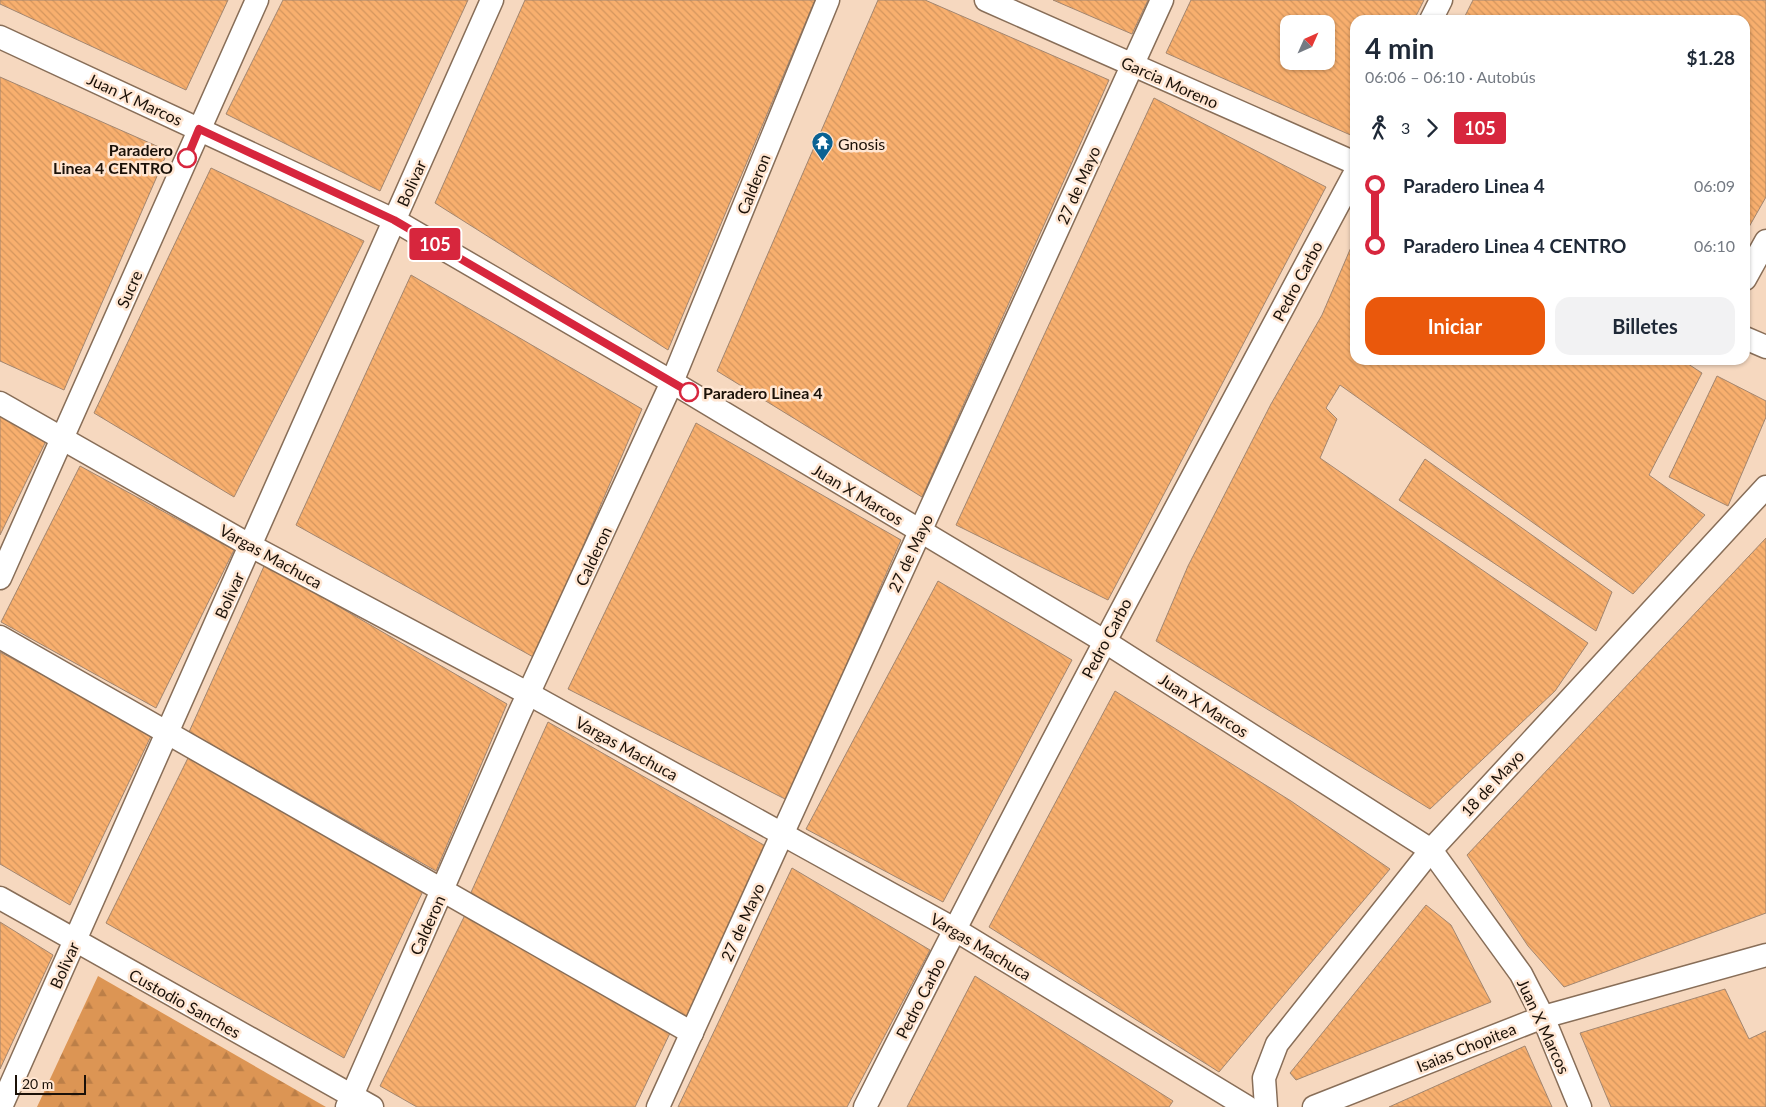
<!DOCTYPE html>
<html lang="es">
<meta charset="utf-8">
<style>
:root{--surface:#fff;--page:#f2f2f3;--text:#1f2937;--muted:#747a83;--accent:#ea580c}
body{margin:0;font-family:Lato,sans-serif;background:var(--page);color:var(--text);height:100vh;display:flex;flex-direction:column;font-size:19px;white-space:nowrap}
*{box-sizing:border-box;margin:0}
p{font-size:16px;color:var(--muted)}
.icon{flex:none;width:28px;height:28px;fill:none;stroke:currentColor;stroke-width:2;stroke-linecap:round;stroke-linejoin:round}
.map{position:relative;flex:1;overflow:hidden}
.sheet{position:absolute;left:1350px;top:15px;width:400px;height:350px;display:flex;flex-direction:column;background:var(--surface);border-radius:15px;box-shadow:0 1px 4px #0004}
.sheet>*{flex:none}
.badge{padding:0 10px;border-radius:4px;font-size:18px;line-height:32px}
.needle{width:32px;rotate:45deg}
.buttons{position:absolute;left:1280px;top:15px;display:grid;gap:10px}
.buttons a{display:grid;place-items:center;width:55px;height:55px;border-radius:10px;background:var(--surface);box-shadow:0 1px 4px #0004;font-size:25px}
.scale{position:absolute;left:15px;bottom:12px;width:71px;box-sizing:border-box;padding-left:5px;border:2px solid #1b1108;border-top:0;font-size:14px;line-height:18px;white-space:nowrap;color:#1b1108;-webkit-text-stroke:4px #ffe6d2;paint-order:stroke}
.map>.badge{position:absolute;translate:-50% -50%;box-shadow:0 0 0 2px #fff}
.legs{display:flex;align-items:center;gap:8px;height:55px;padding:0 15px;font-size:16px}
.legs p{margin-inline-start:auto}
.head{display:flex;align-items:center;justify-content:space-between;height:85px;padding:0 15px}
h1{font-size:28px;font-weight:700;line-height:38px}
.action{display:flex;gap:10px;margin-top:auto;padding:10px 15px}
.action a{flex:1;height:58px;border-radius:15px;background:var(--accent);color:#fff;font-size:20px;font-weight:700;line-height:58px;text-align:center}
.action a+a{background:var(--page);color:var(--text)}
ul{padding:0 15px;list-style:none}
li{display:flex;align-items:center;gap:18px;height:60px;font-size:19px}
li i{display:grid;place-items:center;width:8px;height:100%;margin:0 6px;background:currentColor}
li i::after{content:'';width:12px;height:12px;margin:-6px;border:4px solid;border-radius:50%;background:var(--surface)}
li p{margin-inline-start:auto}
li:first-child i{background:linear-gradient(#0000 50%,currentColor 0)}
li:last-child i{background:linear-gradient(currentColor 50%,#0000 0)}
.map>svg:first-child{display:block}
.forest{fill:url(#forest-firs)}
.building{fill:url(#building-back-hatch);stroke:#a28670;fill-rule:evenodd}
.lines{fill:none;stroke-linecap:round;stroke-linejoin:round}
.street-casing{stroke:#886e58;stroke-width:25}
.street{stroke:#fff;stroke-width:22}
.line-1-casing{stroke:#fff;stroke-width:11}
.line-1{stroke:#d7263d;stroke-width:8}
.stop-1-dot{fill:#fff;stroke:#d7263d;stroke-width:2.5}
.labels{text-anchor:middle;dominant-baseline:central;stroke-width:5;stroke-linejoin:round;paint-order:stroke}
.street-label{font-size:16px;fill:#1b1108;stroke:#ffe6d2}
.poi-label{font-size:16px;fill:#1b1108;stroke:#ffe6d2;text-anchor:start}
.stop-label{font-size:16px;font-weight:bold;fill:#1b1108;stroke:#ffe6d2;text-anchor:end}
</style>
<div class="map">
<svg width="1766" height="1107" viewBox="0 0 1766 1107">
<defs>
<pattern id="forest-firs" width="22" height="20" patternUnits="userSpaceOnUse" patternTransform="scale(1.25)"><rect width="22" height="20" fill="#dc9554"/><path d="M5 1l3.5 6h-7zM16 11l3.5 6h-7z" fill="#bc7f48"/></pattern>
<pattern id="building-back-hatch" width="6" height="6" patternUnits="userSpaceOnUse" patternTransform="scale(1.25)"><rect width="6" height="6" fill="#f8af6e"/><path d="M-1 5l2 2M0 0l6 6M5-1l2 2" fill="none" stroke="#d4965e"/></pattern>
</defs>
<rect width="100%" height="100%" fill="#f6d8bf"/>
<polygon class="forest" points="98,976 326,1107 37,1107"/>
<g class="building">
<polygon points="0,0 228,0 186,90 0,4"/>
<polygon points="283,0 468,0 380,191 226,114"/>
<polygon points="525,0 815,0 668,350 435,203"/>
<polygon points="878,0 925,0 1109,80 922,497 717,371"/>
<polygon points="1053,0 1148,0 1132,34"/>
<path d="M 1191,0 L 1424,0 L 1414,20 L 1355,20 L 1355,137 L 1166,53 ZM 1289,24 L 1326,24 L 1326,61 L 1289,61 Z"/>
<polygon points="1473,0 1766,0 1766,197 1745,234 1745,20 1463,20"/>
<polygon points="0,77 168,151 64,390 0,361"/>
<polygon points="1154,98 1326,187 1108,600 956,525"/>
<polygon points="211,168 364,241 234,497 94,413"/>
<polygon points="1355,238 1355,360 1682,360 1702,373 1649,475 1705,515 1633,594 1340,385 1326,408 1337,419 1320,458 1588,643 1555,691 1430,809 1156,641 1188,566 1271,404 1322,315"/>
<polygon points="411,275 642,409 535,658 296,525"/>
<polygon points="1717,376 1766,401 1766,417 1728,506 1669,477"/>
<polygon points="0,416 46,441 0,535"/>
<polygon points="696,423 901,540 787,800 568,689"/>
<polygon points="1425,459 1612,592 1596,631 1399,500"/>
<polygon points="80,466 234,550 156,708 1,622"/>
<polygon points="1766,538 1766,913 1564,987 1528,946 1467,855"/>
<polygon points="265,564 507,704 436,871 189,732"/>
<polygon points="938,581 1072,660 943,902 806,829"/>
<polygon points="0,652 152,734 70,905 0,864"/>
<polygon points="1115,691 1291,801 1390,869 1219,1072 989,927"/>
<polygon points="548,722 769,848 691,1019 468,899"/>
<polygon points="190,754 424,889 344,1058 106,923"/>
<polygon points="792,868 930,950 847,1107 678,1107"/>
<polygon points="1426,905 1451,925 1491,1002 1296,1080 1290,1073"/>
<polygon points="465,915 671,1031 635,1107 417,1107 380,1086"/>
<polygon points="0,922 53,955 0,1069"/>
<polygon points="975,976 1173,1101 1169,1107 907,1107"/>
<polygon points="1725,989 1749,1039 1766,1031 1766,1107 1611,1107 1580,1033"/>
<polygon points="1525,1046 1552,1107 1389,1107"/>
</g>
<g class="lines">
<defs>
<g id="street">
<polyline points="986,0 1355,163"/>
<polyline points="1431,20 1441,0"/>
<polyline points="0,37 394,220 672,382 1104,641 1431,850 1521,974 1543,1017 1580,1107"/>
<polyline points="1745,279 1766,241"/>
<polyline points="1745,338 1766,347"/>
<polyline points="0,403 251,546 529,694 954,929 1247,1107"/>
<polyline points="0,578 257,0"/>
<polyline points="0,637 692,1033"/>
<polyline points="0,898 372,1107"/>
<polyline points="1,1107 492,0"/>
<polyline points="347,1107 519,714 672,382 828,0"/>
<polyline points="658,1107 1162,0"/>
<path d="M 865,1107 C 1022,793 1189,483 1355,173"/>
<polyline points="1266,1107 1264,1078 1277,1044 1431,850 1766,487"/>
<polyline points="1314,1107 1543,1017 1766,955"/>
</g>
</defs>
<use href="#street" class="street-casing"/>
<use href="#street" class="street"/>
</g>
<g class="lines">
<defs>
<polyline id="line-1" points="187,158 199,129 394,220 689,392"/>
</defs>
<use href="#line-1" class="line-1-casing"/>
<use href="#line-1" class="line-1"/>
</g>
<defs>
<symbol id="temple-pin" viewBox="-11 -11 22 30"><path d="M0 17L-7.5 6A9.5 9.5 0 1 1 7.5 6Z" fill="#0a6293" stroke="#ffe6d2"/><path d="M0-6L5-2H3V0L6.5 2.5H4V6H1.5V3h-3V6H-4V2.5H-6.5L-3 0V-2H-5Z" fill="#fff"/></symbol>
</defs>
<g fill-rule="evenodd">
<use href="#temple-pin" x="810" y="130" width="25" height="34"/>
</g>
<g class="stop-1-dot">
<circle cx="187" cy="158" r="9"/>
<circle cx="689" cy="392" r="9"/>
</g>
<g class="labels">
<g class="street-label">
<text transform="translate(1170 82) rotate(24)">Garcia Moreno</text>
<text transform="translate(135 99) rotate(25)">Juan X Marcos</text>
<text transform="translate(411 183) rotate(-66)">Bolivar</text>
<text transform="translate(753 184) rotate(-68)">Calderon</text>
<text transform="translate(1078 185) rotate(-66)">27 de Mayo</text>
<text transform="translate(1297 281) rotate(-62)">Pedro Carbo</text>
<text transform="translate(129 289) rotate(-66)">Sucre</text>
<text transform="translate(858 494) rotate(31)">Juan X Marcos</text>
<text transform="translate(910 553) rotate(-65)">27 de Mayo</text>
<text transform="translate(271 556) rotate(29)">Vargas Machuca</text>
<text transform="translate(593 556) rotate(-65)">Calderon</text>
<text transform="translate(229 595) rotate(-66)">Bolivar</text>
<text transform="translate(1106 638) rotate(-62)">Pedro Carbo</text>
<text transform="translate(1204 705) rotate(33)">Juan X Marcos</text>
<text transform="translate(627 748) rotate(29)">Vargas Machuca</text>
<text transform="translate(1492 783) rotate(-47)">18 de Mayo</text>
<text transform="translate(742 922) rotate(-66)">27 de Mayo</text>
<text transform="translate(427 925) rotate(-66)">Calderon</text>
<text transform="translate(981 946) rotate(31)">Vargas Machuca</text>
<text transform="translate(64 965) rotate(-66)">Bolivar</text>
<text transform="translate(920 998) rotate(-63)">Pedro Carbo</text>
<text transform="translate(185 1003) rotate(29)">Custodio Sanches</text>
<text transform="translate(1544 1026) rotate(65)">Juan X Marcos</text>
<text transform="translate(1466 1047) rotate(-22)">Isaias Chopitea</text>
</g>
<g class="poi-label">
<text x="838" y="143">Gnosis</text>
</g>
<g class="stop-label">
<text x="173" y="149">Paradero<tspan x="173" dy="18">Linea 4 CENTRO</tspan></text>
<text x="703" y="392" text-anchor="start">Paradero Linea 4</text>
</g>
</g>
</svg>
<div class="buttons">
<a><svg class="needle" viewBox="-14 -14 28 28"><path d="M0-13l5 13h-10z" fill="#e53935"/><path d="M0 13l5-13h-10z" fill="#747a83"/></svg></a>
</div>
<div class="scale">20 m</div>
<b class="badge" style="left:435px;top:244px;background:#d7263d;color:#fff">105</b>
<section class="sheet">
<div class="head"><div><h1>4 min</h1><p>06:06 – 06:10 · Autobús</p></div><b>$1.28</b></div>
<div class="legs"><svg class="icon" aria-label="walk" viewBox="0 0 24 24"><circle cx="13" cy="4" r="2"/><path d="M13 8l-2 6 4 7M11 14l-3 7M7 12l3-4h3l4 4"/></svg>3<svg class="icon" aria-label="forward" viewBox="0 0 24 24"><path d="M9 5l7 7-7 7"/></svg><b class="badge" style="background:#d7263d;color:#fff">105</b></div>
<ul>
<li><i style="color:#d7263d"></i><b>Paradero Linea 4</b><p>06:09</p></li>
<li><i style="color:#d7263d"></i><b>Paradero Linea 4 CENTRO</b><p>06:10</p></li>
</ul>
<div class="action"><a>Iniciar</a><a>Billetes</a></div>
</section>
</div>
